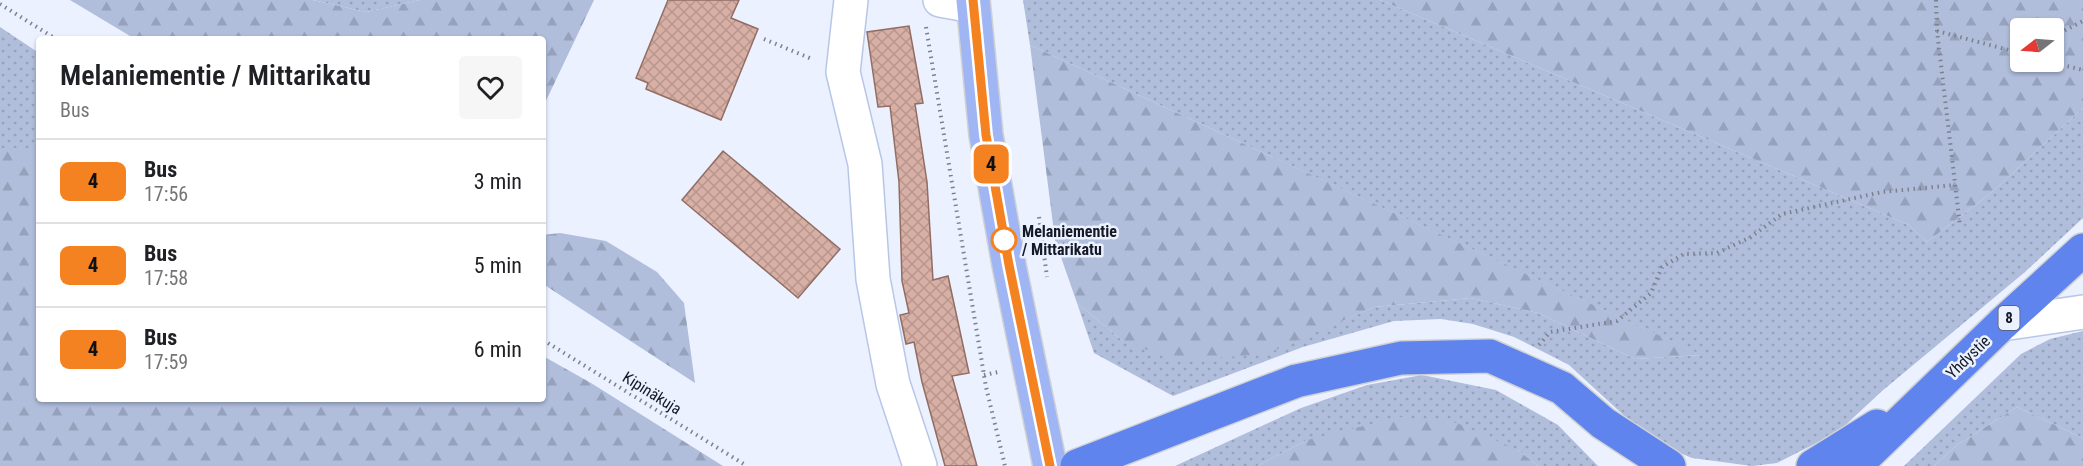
<!DOCTYPE html>
<meta charset="utf-8">
<style>
:root{--surface:#fff;--page:#f6f6f6;--text:#202124;--muted:#757577;--line:#e0e0e0}
body{margin:0;font-family:"Roboto Condensed",sans-serif;background:var(--page);color:var(--text);height:100vh;display:flex;flex-direction:column;font-size:22px;white-space:nowrap}
*{box-sizing:border-box;margin:0}
p{font-size:20px;color:var(--muted)}
.icon{flex:none;width:33px;height:33px;fill:none;stroke:currentColor;stroke-width:2;stroke-linecap:round;stroke-linejoin:round}
.map{position:relative;flex:1;overflow:hidden}
.side{position:absolute;left:36px;top:36px;width:510px;height:366px;display:flex;flex-direction:column;background:var(--surface);border-radius:6px;box-shadow:0 2px 4px #0004}
.side>*{flex:none}
.badge{padding:0 12px;border-radius:9px;font-size:21px;line-height:39px}
.needle{width:39px;rotate:253deg}
.fabs{position:absolute;left:2010px;top:18px;display:grid;gap:12px}
.fabs a{display:grid;place-items:center;width:54px;height:54px;border-radius:6px;background:var(--surface);box-shadow:0 2px 4px #0004;font-size:30px}
.map>.badge{position:absolute;translate:-50% -50%;box-shadow:0 0 0 3px #fff}
.round{display:grid;place-items:center;flex:none;width:63px;height:63px;border-radius:6px;background:var(--page)}
.headline{display:flex;align-items:center;justify-content:space-between;height:102px;padding:0 24px}
h1{font-size:28px;font-weight:600;line-height:45px}
ul{padding:0;list-style:none}
li{display:flex;align-items:center;gap:18px;height:84px;padding:0 24px;border-top:2px solid var(--line)}
li div{flex:1}
li b{display:block;font-size:22px}
li em{font-style:normal}
li .badge{min-width:66px;font-weight:700;text-align:center}
.map>svg:first-child{display:block}
.grass{fill:url(#grass-dots)}
.forest{fill:url(#forest-firs);fill-rule:evenodd}
.building{fill:url(#building-cross-hatch);stroke:#926d63;stroke-width:1.5}
.lines{fill:none;stroke-linecap:round;stroke-linejoin:round}
.minor-casing{stroke:#b8c6e7;stroke-width:36}
.major-casing{stroke:#d0d1d3;stroke-width:36}
.highway-casing{stroke:#d0d1d3;stroke-width:36}
.path{stroke:#7c818e;stroke-width:4;stroke-dasharray:1.5 4.5;stroke-linecap:butt}
.minor{stroke:#fff;stroke-width:33}
.major{stroke:#9fb5f4;stroke-width:33}
.highway{stroke:#5f84ed;stroke-width:33}
.line-casing{stroke:#fff;stroke-width:14}
.line{stroke:#f58220;stroke-width:9}
.stop-dot{fill:#fff;stroke:#f58220;stroke-width:3}
.labels{text-anchor:middle;dominant-baseline:central;stroke-width:5;stroke-linejoin:round;paint-order:stroke}
.shield{fill:#ebf1ff;stroke:#545a66;stroke-width:1.5}
.shield-label{font-size:15px;font-weight:bold;fill:#141925}
.stop-label{font-size:16px;font-weight:bold;fill:#141925;stroke:#ebf1ff;text-anchor:start}
.street-label{font-size:16px;fill:#141925;stroke:#ebf1ff}
</style>
<div class="map">
<svg width="2083" height="466" viewBox="0 0 2083 466">
<defs>
<pattern id="grass-dots" width="8" height="8" patternUnits="userSpaceOnUse" patternTransform="scale(1.5)"><rect width="8" height="8" fill="#b0bddb"/><path d="M2 2h.1M6 6h.1" fill="none" stroke="#96a2bc" stroke-width="1.8" stroke-linecap="round"/></pattern>
<pattern id="forest-firs" width="22" height="20" patternUnits="userSpaceOnUse" patternTransform="scale(1.5)"><rect width="22" height="20" fill="#b0bddb"/><path d="M5 1l3.5 6h-7zM16 11l3.5 6h-7z" fill="#96a2bc"/></pattern>
<pattern id="building-cross-hatch" width="8" height="8" patternUnits="userSpaceOnUse" patternTransform="scale(1.5)"><rect width="8" height="8" fill="#d7afa4"/><path d="M0 0l8 8M0 8l8-8" fill="none" stroke="#b8968d"/></pattern>
</defs>
<rect width="100%" height="100%" fill="#ebf1ff"/>
<g class="grass">
<polygon points="313,0 420,0 366,12"/>
<polygon points="1023,0 1380,0 1909,225 1927,242 1991,193 2083,108 2083,218 2025,272 1882,391 1838,432 1777,463 1752,466 1692,458 1668,448 1643,433 1569,365 1514,337 1473,324 1441,319 1394,321 1303,347 1173,396 1094,353 1077,303 1123,341 1266,353 1374,307 1471,298 1538,313 1635,359 1701,355 1030,45"/>
<polygon points="0,27 39,53 39,148 0,148"/>
<polygon points="2083,331 2083,438 2017,407 1957,445 1934,466 1904,466 2021,354 2050,339"/>
<polygon points="1422,375 1496,390 1558,425 1598,466 1538,466 1518,450 1307,440 1257,466 1175,466 1301,408 1367,385"/>
</g>
<g class="forest">
<polygon points="70,0 313,0 366,12 420,0 594,0 543,107 543,39 135,39"/>
<path d="M 1380,0 L 2083,0 L 2083,108 L 1991,193 L 1927,242 L 1909,225 ZM 2020,28 L 2054,28 L 2054,62 L 2020,62 Z"/>
<polygon points="1030,45 1702,355 1635,359 1538,313 1471,298 1374,307 1266,354 1178,361 1123,341 1077,303 1055,240"/>
<polygon points="0,148 39,148 39,399 543,399 543,356 591,383 723,466 0,466"/>
<polygon points="560,233 606,241 657,272 684,303 695,383 543,284 543,235"/>
<polygon points="2017,407 2083,438 2083,466 1934,466 1957,445"/>
<polygon points="1400,417 1457,423 1518,450 1538,466 1257,466 1307,440"/>
</g>
<g class="building">
<polygon points="668,0 739,0 731,18 758,29 721,120 646,89 648,83 636,78"/>
<polygon points="909,26 923,103 915,104 927,182 933,280 948,276 969,373 952,376 977,466 945,466 922,382 914,342 906,344 900,315 909,313 902,281 899,182 890,106 878,107 867,32"/>
<polygon points="723,151 840,249 798,298 682,200"/>
</g>
<g class="lines">
<defs>
<g id="minor">
<polyline points="851,0 843,72 865,164 873,279 893,384 920,466"/>
<polyline points="940,0 973,6"/>
<polyline points="2002,324 2083,312"/>
</g>
<polyline id="major" points="973,0 986,135 1009,265 1050,466"/>
<g id="highway">
<polyline points="1077,466 1296,381 1401,358 1490,356 1562,388 1603,423 1669,466"/>
<polyline points="1813,466 1877,426"/>
<polyline points="1855,466 2002,324 2083,250"/>
</g>
</defs>
<use href="#minor" class="minor-casing"/>
<use href="#major" class="major-casing"/>
<use href="#highway" class="highway-casing"/>
<g class="path">
<polyline points="1936,0 1937,31 1960,226"/>
<polyline points="0,4 56,39"/>
<polyline points="926,27 986,387 1005,466"/>
<polyline points="1937,31 2020,53"/>
<polyline points="2054,36 2083,21"/>
<polyline points="764,39 812,59"/>
<polyline points="2050,62 2083,70"/>
<polyline points="1039,217 1047,277"/>
<polyline points="543,340 747,466"/>
<polyline points="1539,345 1550,332 1617,321 1651,293 1662,267 1684,254 1717,253 1751,237 1782,214 1882,192 1955,185"/>
<polyline points="984,375 998,372"/>
</g>
<use href="#minor" class="minor"/>
<use href="#major" class="major"/>
<use href="#highway" class="highway"/>
</g>
<g class="lines">
<defs>
<polyline id="line" points="973,0 986,135 1009,265 1050,466"/>
</defs>
<use href="#line" class="line-casing"/>
<use href="#line" class="line"/>
</g>
<circle class="stop-dot" cx="1004" cy="240" r="12"/>
<g class="labels">
<rect class="shield" x="1998.5" y="306" width="21" height="24" rx="4.5"/>
<g class="shield-label">
<text x="2009" y="318">8</text>
</g>
<g class="stop-label">
<text x="1022" y="231">Melaniementie<tspan x="1022" dy="18">/ Mittarikatu</tspan></text>
</g>
<g class="street-label">
<text transform="translate(1968 357) rotate(-44)">Yhdystie</text>
<text transform="translate(652 393) rotate(32)">Kipinäkuja</text>
</g>
</g>
</svg>
<div class="fabs">
<a><svg class="needle" viewBox="-14 -14 28 28"><path d="M0-13l5 13h-10z" fill="#e53935"/><path d="M0 13l5-13h-10z" fill="#757577"/></svg></a>
</div>
<b class="badge" style="left:991px;top:164px;background:#f58220;color:#111">4</b>
<section class="side">
<div class="headline"><div><h1>Melaniementie / Mittarikatu</h1><p>Bus</p></div><a class="round"><svg class="icon" aria-label="heart" viewBox="0 0 24 24"><path d="M12 20l-8-8c-3-5 5-10 8-4 3-6 11-1 8 4z"/></svg></a></div>
<ul>
<li><span class="badge" style="background:#f58220;color:#111">4</span><div><b>Bus</b><p>17:56</p></div><em>3 min</em></li>
<li><span class="badge" style="background:#f58220;color:#111">4</span><div><b>Bus</b><p>17:58</p></div><em>5 min</em></li>
<li><span class="badge" style="background:#f58220;color:#111">4</span><div><b>Bus</b><p>17:59</p></div><em>6 min</em></li>
</ul>
</section>
</div>
